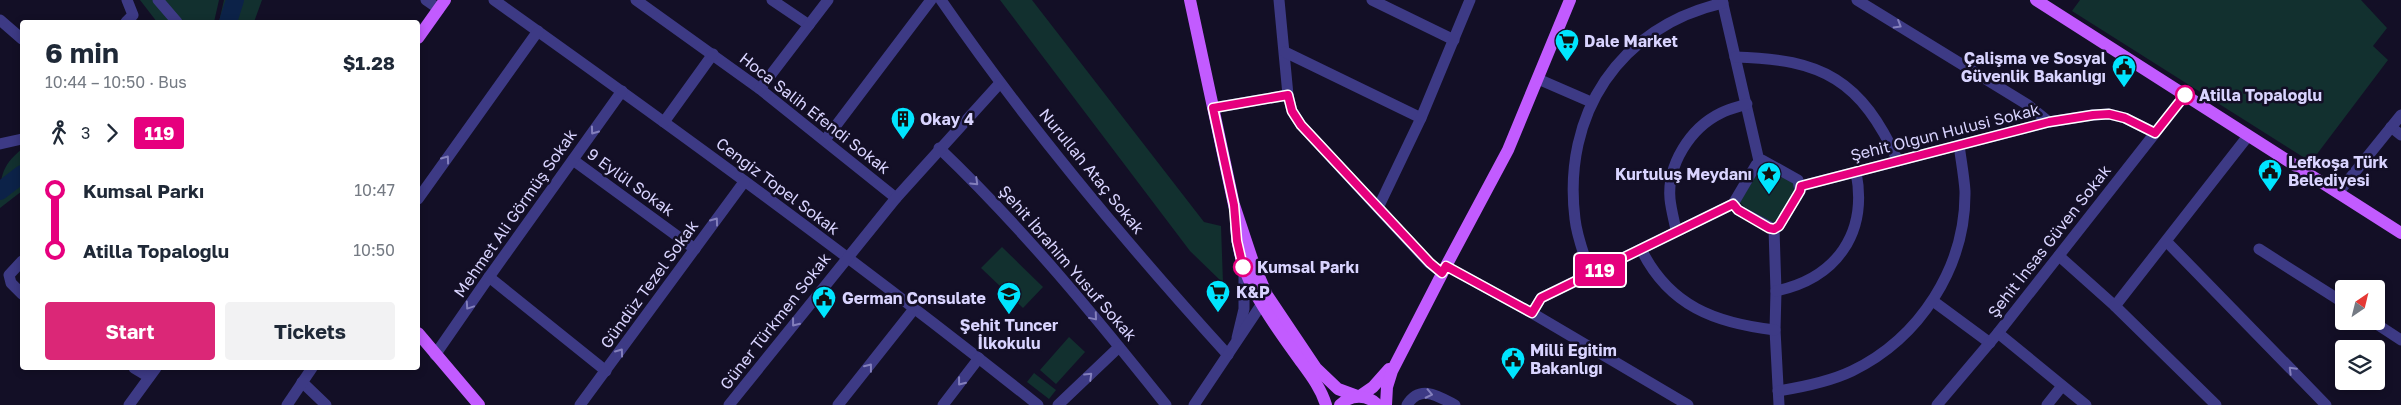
<!DOCTYPE html>
<meta charset="utf-8">
<style>
:root{--surface:#fff;--page:#f2f2f3;--text:#1f2937;--muted:#747a83;--accent:#db2777}
body{margin:0;font-family:"Golos Text",sans-serif;background:var(--page);color:var(--text);height:100vh;display:flex;flex-direction:column;font-size:19px;white-space:nowrap}
*{box-sizing:border-box;margin:0}
p{font-size:16px;color:var(--muted)}
.icon{flex:none;width:28px;height:28px;fill:none;stroke:currentColor;stroke-width:2;stroke-linecap:round;stroke-linejoin:round}
.map{position:relative;flex:1;overflow:hidden}
.panel{position:absolute;left:20px;top:20px;width:400px;height:350px;display:flex;flex-direction:column;background:var(--surface);border-radius:5px;box-shadow:0 2px 8px #0003}
.panel>*{flex:none}
.badge{padding:0 10px;border-radius:4px;font-size:18px;line-height:32px}
.needle{width:32px;rotate:35deg}
.buttons{position:absolute;left:2335px;top:280px;display:grid;gap:10px}
.buttons a{display:grid;place-items:center;width:50px;height:50px;border-radius:5px;background:var(--surface);box-shadow:0 2px 8px #0003;font-size:25px}
.map>.badge{position:absolute;translate:-50% -50%;box-shadow:0 0 0 2px #fff}
.legs{display:flex;align-items:center;gap:8px;height:55px;padding:0 25px;font-size:16px}
.legs p{margin-inline-start:auto}
.summary{display:flex;align-items:center;justify-content:space-between;height:85px;padding:0 25px}
h1{font-size:28px;font-weight:700;line-height:38px}
.button{display:flex;gap:10px;margin-top:auto;padding:10px 25px}
.button a{flex:1;height:58px;border-radius:5px;background:var(--accent);color:#fff;font-size:20px;font-weight:700;line-height:58px;text-align:center}
.button a+a{background:var(--page);color:var(--text)}
ul{padding:0 25px;list-style:none}
li{display:flex;align-items:center;gap:18px;height:60px;font-size:19px}
li i{display:grid;place-items:center;width:8px;height:100%;margin:0 6px;background:currentColor}
li i::after{content:'';width:12px;height:12px;margin:-6px;border:4px solid;border-radius:50%;background:var(--surface)}
li p{margin-inline-start:auto}
li:first-child i{background:linear-gradient(#0000 50%,currentColor 0)}
li:last-child i{background:linear-gradient(currentColor 50%,#0000 0)}
.map>svg:first-child{display:block}
.green{fill:#12302f}
.lines{fill:none;stroke-linecap:round;stroke-linejoin:round}
.river{stroke:#0c2248;stroke-width:18}
.minor{stroke:#3d3a85;stroke-width:11}
.major{stroke:#c25bff;stroke-width:12}
.oneway{stroke:#837fbc}
.line-1-casing{stroke:#fff;stroke-width:11}
.line-1{stroke:#e6007e;stroke-width:8}
.stop-1-dot{fill:#fff;stroke:#e6007e;stroke-width:2.5}
.labels{text-anchor:middle;dominant-baseline:central;stroke-width:5;stroke-linejoin:round;paint-order:stroke}
.poi-label{font-size:16px;font-weight:bold;fill:#d9d4ff;stroke:#130f26;text-anchor:start}
.stop-label{font-size:16px;font-weight:bold;fill:#d9d4ff;stroke:#130f26;text-anchor:start}
.street-label{font-size:16px;fill:#d9d4ff;stroke:#130f26}
</style>
<div class="map">
<svg width="2401" height="405" viewBox="0 0 2401 405">
<rect width="100%" height="100%" fill="#130f26"/>
<g class="green">
<polygon points="140,0 219,0 214,22 157,22"/>
<polygon points="224,0 262,0 254,22 219,22"/>
<polygon points="1000,0 1032,0 1204,222 1221,226 1223,283 1190,251"/>
<polygon points="2080,0 2361,0 2387,28 2373,46 2388,60 2311,162 2072,11"/>
<path d="M 22,149 L 22,191 L 0,208 C 0,178 0,167 22,149 Z"/>
<polygon points="1764,167 1793,183 1796,188 1778,220 1774,223 1744,207 1740,202 1759,170"/>
<polygon points="1002,247 1043,287 1023,308 981,268"/>
<polygon points="1069,337 1085,352 1056,384 1040,370"/>
<polygon points="1034,373 1056,390 1049,399 1027,382"/>
</g>
<g class="lines">
<g class="river">
<polyline points="228,22 235,0"/>
<polyline points="0,191 22,174"/>
</g>
<g class="minor">
<polyline points="158,0 177,22"/>
<polyline points="426,0 439,9"/>
<path d="M 494,0 C 678,131 861,264 1038,405"/>
<polyline points="636,0 760,89 896,198"/>
<polyline points="772,0 809,25"/>
<path d="M 941,0 C 1027,125 1126,243 1228,355"/>
<polyline points="1279,0 1288,95 1292,111 1301,125 1429,263 1442,273"/>
<polyline points="1372,0 1454,40"/>
<polyline points="1722,0 1759,161"/>
<polyline points="1857,0 2028,105 2049,122"/>
<polyline points="0,20 22,39"/>
<polyline points="126,22 133,15 127,0"/>
<polyline points="1285,52 1421,118"/>
<path d="M 1735,57 C 1823,59 1861,80 1898,161"/>
<polyline points="1538,79 1591,102"/>
<polyline points="760,89 828,0"/>
<polyline points="1213,108 1288,95"/>
<polyline points="664,122 713,54"/>
<polyline points="2391,127 2401,135"/>
<polyline points="825,140 931,0"/>
<polyline points="0,144 22,139"/>
<path d="M 939,148 C 1022,227 1095,316 1166,405"/>
<polyline points="573,160 695,249"/>
<polygon points="1762,160 1798,180 1800,191 1779,226 1774,229 1738,210 1733,204 1756,165"/>
<polyline points="1801,186 2049,122 2093,115 2109,114 2125,118 2155,133"/>
<polyline points="2338,193 2401,115"/>
<polyline points="418,199 538,31"/>
<polyline points="1378,208 1421,118 1470,0"/>
<polyline points="1774,229 1776,291 1775,330 1779,405"/>
<path d="M 1676,230 C 1674,220 1671,209 1670,199 C 1667,165 1690,128 1721,113 C 1729,109 1738,107 1747,104"/>
<polyline points="2167,242 2326,405"/>
<path d="M 1641,249 C 1669,306 1715,323 1775,330"/>
<polyline points="2259,249 2344,303"/>
<polyline points="2059,256 2115,306 2216,405"/>
<polyline points="22,261 9,275 11,283 22,294"/>
<polyline points="1446,266 1532,313 1688,405"/>
<path d="M 1590,274 C 1585,256 1577,238 1575,219 C 1562,114 1619,27 1723,3"/>
<polyline points="489,277 606,371"/>
<path d="M 1776,291 C 1837,278 1868,233 1856,172"/>
<polyline points="1933,301 1990,343"/>
<polyline points="2115,306 2248,136"/>
<polyline points="1532,313 1541,298 1733,204"/>
<polyline points="2372,321 2401,340"/>
<polyline points="1998,333 2086,405"/>
<polyline points="1237,338 1244,309 1244,269"/>
<polyline points="435,355 489,277 622,91"/>
<polyline points="134,368 149,377"/>
<polyline points="302,382 326,405"/>
<path d="M 1778,391 C 1803,387 1829,382 1852,371 C 1920,338 1966,267 1965,191 C 1964,176 1961,160 1959,145"/>
<polyline points="129,405 156,368"/>
<polyline points="287,405 312,368"/>
<polyline points="580,405 744,182"/>
<polyline points="729,405 896,198 1000,83"/>
<polyline points="838,405 914,309"/>
<polyline points="943,405 979,358"/>
<polyline points="1058,405 1119,347"/>
<polyline points="1194,405 1265,299"/>
<path d="M 1407,405 C 1420,384 1438,396 1455,405"/>
<polyline points="1937,405 1998,333 2185,95"/>
<polyline points="2047,405 2062,386"/>
</g>
<g class="major">
<polyline points="1190,0 1234,205 1254,265 1267,295 1316,368 1338,389 1357,396"/>
<polyline points="2036,0 2401,233"/>
<polyline points="418,38 445,0"/>
<path d="M 1236,227 C 1239,280 1270,318 1299,359 C 1310,374 1321,388 1326,405"/>
<polyline points="418,333 479,405"/>
<polyline points="1360,396 1373,387 1389,369"/>
<path d="M 1340,405 C 1351,394 1367,394 1378,405"/>
<polyline points="1386,405 1387,387 1392,371 1446,266 1508,150 1570,0"/>
</g>
</g>
<defs><path id="oneway-chevron" d="M-2-3.5L2.5 0L-2 3.5" fill="none" stroke-width="1.6" stroke-linecap="round" stroke-linejoin="round" transform="scale(1.25)"/></defs>
<g class="oneway">
<use href="#oneway-chevron" transform="translate(1898 25) rotate(31)"/>
<use href="#oneway-chevron" transform="translate(594 131) rotate(126)"/>
<use href="#oneway-chevron" transform="translate(446 159) rotate(-54)"/>
<use href="#oneway-chevron" transform="translate(975 182) rotate(44)"/>
<use href="#oneway-chevron" transform="translate(715 221) rotate(-54)"/>
<use href="#oneway-chevron" transform="translate(469 306) rotate(124)"/>
<use href="#oneway-chevron" transform="translate(1094 317) rotate(50)"/>
<use href="#oneway-chevron" transform="translate(795 323) rotate(128)"/>
<use href="#oneway-chevron" transform="translate(620 352) rotate(-54)"/>
<use href="#oneway-chevron" transform="translate(869 367) rotate(-52)"/>
<use href="#oneway-chevron" transform="translate(2292 370) rotate(-135)"/>
<use href="#oneway-chevron" transform="translate(1089 376) rotate(-44)"/>
<use href="#oneway-chevron" transform="translate(961 382) rotate(128)"/>
<use href="#oneway-chevron" transform="translate(1429 394) rotate(12)"/>
</g>
<g class="lines">
<defs>
<polyline id="line-1" points="1243,267 1237,241 1234,205 1213,108 1288,95 1292,111 1301,125 1430,263 1442,273 1446,266 1532,313 1541,298 1733,204 1738,210 1769,228 1774,229 1779,226 1800,191 1801,186 2049,122 2093,115 2109,114 2125,118 2155,133 2185,95"/>
</defs>
<use href="#line-1" class="line-1-casing"/>
<use href="#line-1" class="line-1"/>
</g>
<defs>
<symbol id="supermarket-pin" viewBox="-11 -11 22 30"><path d="M0 17L-7.5 6A9.5 9.5 0 1 1 7.5 6Z" fill="#00e5ff" stroke="#130f26"/><path d="M-6-5.5h2.5l.6 2H6L4.5 2H-2.5L-4.4-4H-6ZM-1.5 3.2a1.3 1.3 0 1 0 .1 0ZM3 3.2a1.3 1.3 0 1 0 .1 0Z" fill="#111"/></symbol>
<symbol id="civic-pin" viewBox="-11 -11 22 30"><path d="M0 17L-7.5 6A9.5 9.5 0 1 1 7.5 6Z" fill="#00e5ff" stroke="#130f26"/><path d="M-.6-6.5H3V-4.5H.6V-3L4-1V1h2V6H-6V1h2V-1L-.6-3ZM-1.2 2.5V6h2.4V2.5Z" fill="#111"/></symbol>
<symbol id="building-pin" viewBox="-11 -11 22 30"><path d="M0 17L-7.5 6A9.5 9.5 0 1 1 7.5 6Z" fill="#00e5ff" stroke="#130f26"/><path d="M-4-6H4V6H1V3H-1V6H-4ZM-2.5-4.3h1.7v1.8h-1.7ZM.8-4.3h1.7v1.8H.8ZM-2.5-1h1.7V.8h-1.7ZM.8-1h1.7V.8H.8Z" fill="#111"/></symbol>
<symbol id="sight-pin" viewBox="-11 -11 22 30"><path d="M0 17L-7.5 6A9.5 9.5 0 1 1 7.5 6Z" fill="#00e5ff" stroke="#130f26"/><path d="M0-6L1.8-2.2L6-1.7L2.9 1.2L3.7 5.4L0 3.3L-3.7 5.4L-2.9 1.2L-6-1.7L-1.8-2.2Z" fill="#111"/></symbol>
<symbol id="school-pin" viewBox="-11 -11 22 30"><path d="M0 17L-7.5 6A9.5 9.5 0 1 1 7.5 6Z" fill="#00e5ff" stroke="#130f26"/><path d="M0-5L7-2L0 1L-7-2ZM-4 1L0 2.5L4 1V4Q0 6-4 4Z" fill="#111"/></symbol>
</defs>
<g fill-rule="evenodd">
<use href="#supermarket-pin" x="1553" y="27" width="28" height="38"/>
<use href="#civic-pin" x="2110" y="53" width="28" height="38"/>
<use href="#building-pin" x="889" y="105" width="28" height="38"/>
<use href="#civic-pin" x="2256" y="157" width="28" height="38"/>
<use href="#sight-pin" x="1755" y="160" width="28" height="38"/>
<use href="#supermarket-pin" x="1204" y="278" width="28" height="38"/>
<use href="#school-pin" x="995" y="280" width="28" height="38"/>
<use href="#civic-pin" x="810" y="284" width="28" height="38"/>
<use href="#civic-pin" x="1499" y="345" width="28" height="38"/>
</g>
<g class="stop-1-dot">
<circle cx="2185" cy="95" r="9"/>
<circle cx="1243" cy="267" r="9"/>
</g>
<g class="labels">
<g class="poi-label">
<text x="1584" y="41">Dale Market</text>
<text x="2106" y="58" text-anchor="end">Çalişma ve Sosyal<tspan x="2106" dy="18">Güvenlik Bakanlığı</tspan></text>
<text x="920" y="119">Okay 4</text>
<text x="2288" y="162">Lefkoşa Türk<tspan x="2288" dy="18">Belediyesi</tspan></text>
<text x="1752" y="174" text-anchor="end">Kurtuluş Meydanı</text>
<text x="1236" y="292">K&amp;P</text>
<text x="842" y="298">German Consulate</text>
<text x="1009" y="325" text-anchor="middle">Şehit Tuncer<tspan x="1009" dy="18">İlkokulu</tspan></text>
<text x="1530" y="350">Milli Eğitim<tspan x="1530" dy="18">Bakanlığı</tspan></text>
</g>
<g class="stop-label">
<text x="2199" y="95">Atilla Topaloğlu</text>
<text x="1257" y="267">Kumsal Parkı</text>
</g>
<g class="street-label">
<text transform="translate(815 113) rotate(38)">Hoca Salih Efendi Sokak</text>
<text transform="translate(1945 132) rotate(-14)">Şehit Olgun Hulusi Sokak</text>
<text transform="translate(1092 171) rotate(51)">Nurullah Ataç Sokak</text>
<text transform="translate(631 182) rotate(36)">9 Eylül Sokak</text>
<text transform="translate(778 186) rotate(37)">Cengiz Topel Sokak</text>
<text transform="translate(515 213) rotate(-55)">Mehmet Ali Görmüş Sokak</text>
<text transform="translate(2049 241) rotate(-52)">Şehit İnsas Güven Sokak</text>
<text transform="translate(1068 263) rotate(49)">Şehit İbrahim Yusuf Sokak</text>
<text transform="translate(649 284) rotate(-54)">Gündüz Tezel Sokak</text>
<text transform="translate(775 321) rotate(-52)">Güner Türkmen Sokak</text>
</g>
</g>
</svg>
<div class="buttons">
<a><svg class="needle" viewBox="-14 -14 28 28"><path d="M0-13l5 13h-10z" fill="#e53935"/><path d="M0 13l5-13h-10z" fill="#747a83"/></svg></a>
<a><svg class="icon" aria-label="layers" viewBox="0 0 24 24"><path d="M12 4l9 5-9 5-9-5zM3 14l9 5 9-5"/></svg></a>
</div>
<b class="badge" style="left:1600px;top:270px;background:#e6007e;color:#fff">119</b>
<section class="panel">
<div class="summary"><div><h1>6 min</h1><p>10:44 – 10:50 · Bus</p></div><b>$1.28</b></div>
<div class="legs"><svg class="icon" aria-label="walk" viewBox="0 0 24 24"><circle cx="13" cy="4" r="2"/><path d="M13 8l-2 6 4 7M11 14l-3 7M7 12l3-4h3l4 4"/></svg>3<svg class="icon" aria-label="forward" viewBox="0 0 24 24"><path d="M9 5l7 7-7 7"/></svg><b class="badge" style="background:#e6007e;color:#fff">119</b></div>
<ul>
<li><i style="color:#e6007e"></i><b>Kumsal Parkı</b><p>10:47</p></li>
<li><i style="color:#e6007e"></i><b>Atilla Topaloğlu</b><p>10:50</p></li>
</ul>
<div class="button"><a>Start</a><a>Tickets</a></div>
</section>
</div>
